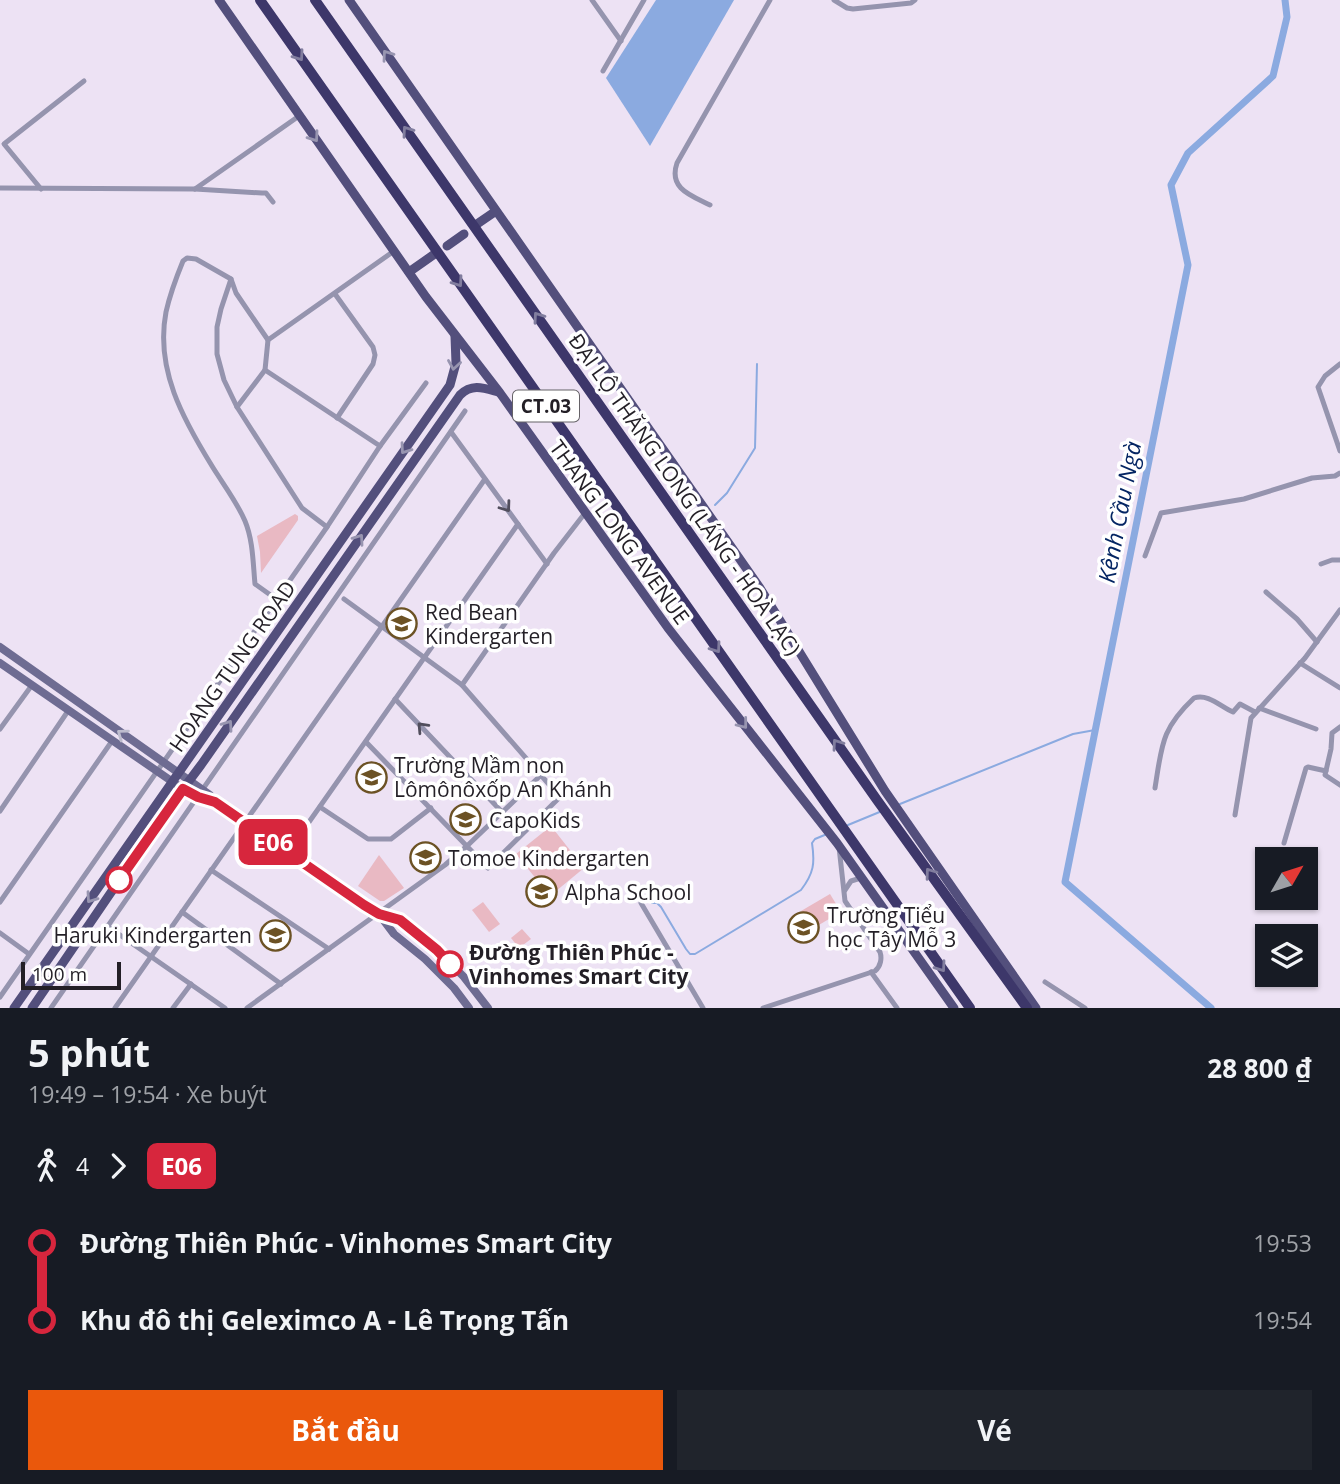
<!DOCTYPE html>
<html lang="vi">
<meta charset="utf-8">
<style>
:root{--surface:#171b24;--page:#20242c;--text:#f1f3f6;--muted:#9ea1a6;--accent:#ea580c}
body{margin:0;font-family:"Open Sans",sans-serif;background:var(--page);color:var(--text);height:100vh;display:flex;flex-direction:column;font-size:26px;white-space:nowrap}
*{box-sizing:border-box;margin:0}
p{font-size:23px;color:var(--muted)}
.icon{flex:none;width:38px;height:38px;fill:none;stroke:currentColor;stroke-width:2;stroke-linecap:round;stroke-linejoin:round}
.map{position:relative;height:1008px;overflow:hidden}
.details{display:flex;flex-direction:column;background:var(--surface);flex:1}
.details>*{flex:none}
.badge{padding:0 14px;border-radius:10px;font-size:24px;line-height:46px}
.needle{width:46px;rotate:51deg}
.fabs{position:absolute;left:1255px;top:847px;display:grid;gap:14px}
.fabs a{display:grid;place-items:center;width:63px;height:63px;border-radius:0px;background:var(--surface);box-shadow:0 2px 5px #0004;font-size:35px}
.scale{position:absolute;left:21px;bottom:18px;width:100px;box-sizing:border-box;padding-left:7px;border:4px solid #231f26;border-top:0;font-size:19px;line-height:24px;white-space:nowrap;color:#231f26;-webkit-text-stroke:5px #fff;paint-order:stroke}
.map>.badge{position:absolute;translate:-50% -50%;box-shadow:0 0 0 4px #fff}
.legs{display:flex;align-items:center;gap:10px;height:77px;padding:0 28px;font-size:23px}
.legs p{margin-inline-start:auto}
.summary{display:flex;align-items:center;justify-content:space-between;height:119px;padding:0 28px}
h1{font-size:38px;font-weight:700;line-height:52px}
.cta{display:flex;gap:14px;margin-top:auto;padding:14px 28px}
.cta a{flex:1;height:80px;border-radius:0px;background:var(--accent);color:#fff;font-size:28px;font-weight:700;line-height:80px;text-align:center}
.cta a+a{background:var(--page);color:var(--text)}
ul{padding:0 28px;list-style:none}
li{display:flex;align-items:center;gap:24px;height:77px;font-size:26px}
li i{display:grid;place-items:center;width:10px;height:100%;margin:0 9px;background:currentColor}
li i::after{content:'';width:18px;height:18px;margin:-9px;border:5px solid;border-radius:50%;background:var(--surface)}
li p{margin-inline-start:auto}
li:first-child i{background:linear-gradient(#0000 50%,currentColor 0)}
li:last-child i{background:linear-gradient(currentColor 50%,#0000 0)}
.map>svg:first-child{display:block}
.green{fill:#e9b9c3}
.water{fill:#8baae0}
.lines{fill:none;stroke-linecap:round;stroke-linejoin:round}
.stream{stroke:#8baae0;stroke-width:2}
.canal{stroke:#8baae0;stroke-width:7}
.street{stroke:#9594ae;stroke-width:5}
.secondary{stroke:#6e6c92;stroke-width:8}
.primary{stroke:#534f7c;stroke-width:9}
.highway{stroke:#3d376a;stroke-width:10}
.oneway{stroke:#9895b0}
.oneway2{stroke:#817d9e}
.oneway3{stroke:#514e5c}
.oneway4{stroke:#bebdce}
.line-1-casing{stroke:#fff;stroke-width:16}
.line-1{stroke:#d7263d;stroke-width:10}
.stop-1-dot{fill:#fff;stroke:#d7263d;stroke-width:3.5}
.labels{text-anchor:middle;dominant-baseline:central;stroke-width:7;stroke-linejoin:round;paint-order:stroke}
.shield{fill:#fff;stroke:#656267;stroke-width:2}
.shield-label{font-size:19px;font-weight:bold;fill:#231f26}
.street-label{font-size:21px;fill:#231f26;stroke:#fff}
.poi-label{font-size:21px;fill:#231f26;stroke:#fff;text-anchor:start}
.stop-label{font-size:21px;font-weight:bold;fill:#231f26;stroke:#fff;text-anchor:start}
.water-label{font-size:23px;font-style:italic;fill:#042563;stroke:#fff}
</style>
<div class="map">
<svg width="1340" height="1008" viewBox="0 0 1340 1008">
<rect width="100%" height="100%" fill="#ede2f4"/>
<g class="green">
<polygon points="295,514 298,516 298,520 261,573 260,552 257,536"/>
<polygon points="551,826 584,868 550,896 516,854"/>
<polygon points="379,855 404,888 384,901 380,901 358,886"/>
<polygon points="830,894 841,912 812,929 801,911"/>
<polygon points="483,902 500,924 489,932 472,910"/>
<polygon points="522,929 531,939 519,948 511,938"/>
</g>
<polygon class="water" points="656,0 734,0 650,146 606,78"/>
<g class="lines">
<g class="stream">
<polyline points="715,505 727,493 755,448 757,364"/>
<polyline points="900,804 1073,734 1095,730"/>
<polyline points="848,825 882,811"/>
<path d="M 652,903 L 657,903 L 661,907 L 686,949 L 690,954 L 695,954 L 801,890 C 814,873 815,863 812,843 L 815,839 L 827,834"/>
</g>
<polyline class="canal" points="1211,1008 1065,882 1188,265 1171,185 1188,153 1273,76 1287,17 1285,0"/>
<g class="street">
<polyline points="592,0 621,41"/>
<polyline points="834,0 847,8 853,9 911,3 915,0"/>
<polyline points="603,71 644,0"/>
<polyline points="0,188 195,189 262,193 266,193 273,202"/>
<polyline points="41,189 4,144 84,81"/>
<polyline points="195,189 299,116"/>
<path d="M 710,205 C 692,196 668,189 677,163 L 770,0"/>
<polyline points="231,279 221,309 217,327 217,354 224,380 237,407 302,508 327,527"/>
<polyline points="335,294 373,347 375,355 373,364 337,418"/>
<path d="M 268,340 L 236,293 L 231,279 L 196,259 L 187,258 L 183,261 C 176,278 170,294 166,312 C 155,369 183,419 212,466 C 223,484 237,502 245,521 C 253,540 253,563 255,584 L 276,599"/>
<polyline points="1340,364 1325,376 1318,387 1340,451"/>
<polyline points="265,370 380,446"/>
<polyline points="237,407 265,370 268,340 394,251"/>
<polyline points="451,432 547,564"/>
<polyline points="1145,556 1161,513 1244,499 1312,478 1335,476 1340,473"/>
<polyline points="1321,564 1332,560 1340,560"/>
<polyline points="1266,592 1297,619 1317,642"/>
<polyline points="344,599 462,685 560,797 488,868 366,742"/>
<polyline points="1300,663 1340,688"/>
<polyline points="462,685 554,553 585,513"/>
<polyline points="395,699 502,812"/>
<polyline points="1259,708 1316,729"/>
<polyline points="1340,727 1332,733 1331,749 1325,775 1340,785"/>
<polyline points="0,729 32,685"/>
<path d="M 1155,788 C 1162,745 1161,729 1194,698 C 1208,693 1221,707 1233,712 L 1240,704 L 1255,712"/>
<polyline points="320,807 368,839 391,839 431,808"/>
<polyline points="0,811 68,711"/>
<polyline points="1235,815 1251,718 1305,658 1340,610"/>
<polyline points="1284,843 1306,768 1308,767 1326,771"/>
<polyline points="288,852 518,524"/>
<polyline points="211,870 329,949"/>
<polyline points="845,890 851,881 861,878"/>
<polyline points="0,902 112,741"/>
<polyline points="641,903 703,1008"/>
<polyline points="182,912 281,984"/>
<polyline points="107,926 225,1008"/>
<polyline points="0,933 29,954"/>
<polyline points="871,972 897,1008"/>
<polyline points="1045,982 1085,1008"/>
<polyline points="0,997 327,527 380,446 426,383"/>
<polyline points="51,1008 465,411"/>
<polyline points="115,1008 485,479"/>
<polyline points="173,1008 191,984"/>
<polyline points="247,1008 445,865 467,846 541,775"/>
<path d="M 763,1008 L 875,971 C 881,966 882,958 880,952 L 845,901 L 839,847"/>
</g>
<g class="secondary">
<polyline points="0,647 210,795 216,802 364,905 379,914 400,920 437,950 464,977 488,1008"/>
<polyline points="0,663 183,789 198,798 216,802"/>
<polyline points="379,914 394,934 425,959 454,988 469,1008"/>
</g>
<g class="primary">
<polyline points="219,0 426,297 500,393 668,628 837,843 954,1008"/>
<polyline points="349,0 760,588 885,791 1036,1008"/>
<polyline points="477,224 496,211"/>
<polyline points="447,246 464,234"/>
<polyline points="409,272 436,253"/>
<polyline points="14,1008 450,385 456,363 455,336"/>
<path d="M 32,1008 L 168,809 L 201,765 L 460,395 C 472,383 484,388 498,392"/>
</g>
<g class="highway">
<polyline points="260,0 970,1008"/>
<polyline points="315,0 877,800 1027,1008"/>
</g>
</g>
<defs><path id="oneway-chevron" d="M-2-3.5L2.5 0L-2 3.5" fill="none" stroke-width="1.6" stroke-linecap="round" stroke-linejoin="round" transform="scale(1.75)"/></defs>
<g class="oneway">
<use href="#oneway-chevron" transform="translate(387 55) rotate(-125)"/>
<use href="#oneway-chevron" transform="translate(314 137) rotate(55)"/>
<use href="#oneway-chevron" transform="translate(454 365) rotate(99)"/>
<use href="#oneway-chevron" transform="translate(405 449) rotate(125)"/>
<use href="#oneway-chevron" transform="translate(359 539) rotate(-55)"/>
<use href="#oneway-chevron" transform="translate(743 724) rotate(52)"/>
<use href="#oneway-chevron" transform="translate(228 725) rotate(-55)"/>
<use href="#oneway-chevron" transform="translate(91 898) rotate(125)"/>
</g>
<g class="oneway2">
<use href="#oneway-chevron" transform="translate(299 56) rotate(55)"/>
<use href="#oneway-chevron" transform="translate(407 131) rotate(-125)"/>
<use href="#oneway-chevron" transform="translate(458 282) rotate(55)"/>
<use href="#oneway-chevron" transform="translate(538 317) rotate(-125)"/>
<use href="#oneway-chevron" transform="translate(716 648) rotate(55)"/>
<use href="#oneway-chevron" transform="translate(837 744) rotate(-125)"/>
<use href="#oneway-chevron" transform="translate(930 873) rotate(-126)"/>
<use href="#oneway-chevron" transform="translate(941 967) rotate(55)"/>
</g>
<g class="oneway3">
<use href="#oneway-chevron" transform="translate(506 507) rotate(54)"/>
<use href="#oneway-chevron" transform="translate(422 727) rotate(-133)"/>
</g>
<use class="oneway4" href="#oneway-chevron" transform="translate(122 734) rotate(-144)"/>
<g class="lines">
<defs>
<polyline id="line-1" points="119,880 183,789 198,797 215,802 364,905 379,914 400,920 437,950 450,964"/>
</defs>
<use href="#line-1" class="line-1-casing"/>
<use href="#line-1" class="line-1"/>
</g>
<defs>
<symbol id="school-ring" viewBox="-11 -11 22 22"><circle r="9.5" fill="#fff" stroke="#6c5224" stroke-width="1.5"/><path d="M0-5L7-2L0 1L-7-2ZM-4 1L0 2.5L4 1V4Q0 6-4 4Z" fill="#6c5224"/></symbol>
</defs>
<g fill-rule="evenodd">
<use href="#school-ring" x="384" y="606" width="35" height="35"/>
<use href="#school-ring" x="354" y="760" width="35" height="35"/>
<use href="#school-ring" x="448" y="802" width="35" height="35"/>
<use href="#school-ring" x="408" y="840" width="35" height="35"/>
<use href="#school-ring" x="524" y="874" width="35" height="35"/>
<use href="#school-ring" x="786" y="910" width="35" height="35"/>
<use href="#school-ring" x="258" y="918" width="35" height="35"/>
</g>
<g class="stop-1-dot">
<circle cx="119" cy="880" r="12"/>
<circle cx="450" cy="964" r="12"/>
</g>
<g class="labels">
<rect class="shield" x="513" y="390.5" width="66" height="31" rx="5"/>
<g class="shield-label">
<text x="546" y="406">CT.03</text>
</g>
<g class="street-label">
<text transform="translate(685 494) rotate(55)">ĐẠI LỘ THĂNG LONG (LÁNG - HOÀ LẠC)</text>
<text transform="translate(620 532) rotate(54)">THANG LONG AVENUE</text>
<text transform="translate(232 666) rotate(-55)">HOANG TUNG ROAD</text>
</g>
<g class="poi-label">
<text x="425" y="612">Red Bean<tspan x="425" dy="24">Kindergarten</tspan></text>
<text x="394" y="765">Trường Mầm non<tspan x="394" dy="24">Lômônôxốp An Khánh</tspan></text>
<text x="489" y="820">CapoKids</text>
<text x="448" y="858">Tomoe Kindergarten</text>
<text x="565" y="892">Alpha School</text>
<text x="827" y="915">Trường Tiểu<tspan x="827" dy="24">học Tây Mỗ 3</tspan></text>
<text x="252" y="935" text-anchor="end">Haruki Kindergarten</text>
</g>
<g class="stop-label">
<text x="469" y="952">Đường Thiên Phúc -<tspan x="469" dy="24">Vinhomes Smart City</tspan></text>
</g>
<g class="water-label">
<text transform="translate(1119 512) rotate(-79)">Kênh Cầu Ngà</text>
</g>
</g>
</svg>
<div class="fabs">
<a><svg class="needle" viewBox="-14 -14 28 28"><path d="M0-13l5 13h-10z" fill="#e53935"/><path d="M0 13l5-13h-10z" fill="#9ea1a6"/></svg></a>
<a><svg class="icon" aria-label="layers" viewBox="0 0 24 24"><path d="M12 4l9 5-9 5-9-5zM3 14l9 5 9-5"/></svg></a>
</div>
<div class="scale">100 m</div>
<b class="badge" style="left:273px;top:842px;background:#d7263d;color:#fff">E06</b>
</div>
<section class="details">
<div class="summary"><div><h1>5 phút</h1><p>19:49 – 19:54 · Xe buýt</p></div><b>28 800 ₫</b></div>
<div class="legs"><svg class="icon" aria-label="walk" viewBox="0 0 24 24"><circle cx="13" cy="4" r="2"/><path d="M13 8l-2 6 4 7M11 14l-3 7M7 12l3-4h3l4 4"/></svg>4<svg class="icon" aria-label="forward" viewBox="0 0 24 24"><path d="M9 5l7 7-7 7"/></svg><b class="badge" style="background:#d7263d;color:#fff">E06</b></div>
<ul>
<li><i style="color:#d7263d"></i><b>Đường Thiên Phúc - Vinhomes Smart City</b><p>19:53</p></li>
<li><i style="color:#d7263d"></i><b>Khu đô thị Geleximco A - Lê Trọng Tấn</b><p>19:54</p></li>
</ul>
<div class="cta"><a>Bắt đầu</a><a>Vé</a></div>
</section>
